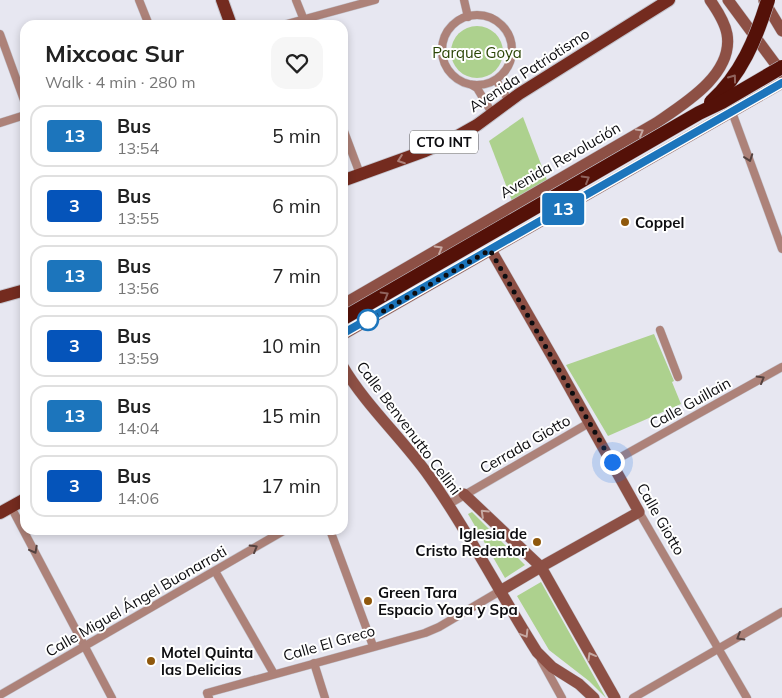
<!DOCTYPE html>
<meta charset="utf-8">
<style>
:root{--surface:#fff;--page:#f6f6f6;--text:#222;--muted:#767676;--line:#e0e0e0}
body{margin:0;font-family:Mulish,sans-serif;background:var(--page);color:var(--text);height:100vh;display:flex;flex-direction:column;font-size:19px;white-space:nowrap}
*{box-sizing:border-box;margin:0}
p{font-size:16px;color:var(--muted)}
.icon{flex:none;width:28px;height:28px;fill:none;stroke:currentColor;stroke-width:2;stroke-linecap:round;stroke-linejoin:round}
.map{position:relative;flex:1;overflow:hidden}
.panel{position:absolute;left:20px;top:20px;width:328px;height:515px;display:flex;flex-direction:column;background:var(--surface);border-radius:15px;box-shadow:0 2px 8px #0003}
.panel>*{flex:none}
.badge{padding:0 10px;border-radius:4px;font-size:18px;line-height:32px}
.you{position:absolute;width:25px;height:25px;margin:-12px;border:4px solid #fff;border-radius:50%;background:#1a73e8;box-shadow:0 0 0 8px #1a73e833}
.map>.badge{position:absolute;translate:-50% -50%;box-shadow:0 0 0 2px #fff}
.round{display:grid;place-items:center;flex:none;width:52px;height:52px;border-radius:15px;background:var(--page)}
.headline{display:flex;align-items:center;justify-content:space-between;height:85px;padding:0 25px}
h1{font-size:24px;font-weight:700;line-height:38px}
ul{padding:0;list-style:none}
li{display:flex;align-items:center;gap:15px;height:62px;margin:0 10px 8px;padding:0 15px;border:2px solid var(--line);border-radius:15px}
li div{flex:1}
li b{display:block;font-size:19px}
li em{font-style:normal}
li .badge{min-width:55px;font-weight:700;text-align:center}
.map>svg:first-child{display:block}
.green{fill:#add18e}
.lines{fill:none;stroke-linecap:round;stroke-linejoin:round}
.street-casing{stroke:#c4c4cd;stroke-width:9}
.secondary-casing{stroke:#c4c4cd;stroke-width:12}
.primary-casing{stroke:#c4c4cd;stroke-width:14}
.street{stroke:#ad8279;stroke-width:8}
.secondary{stroke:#8d5045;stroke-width:11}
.primary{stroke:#742b1f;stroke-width:12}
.highway-bridge-casing{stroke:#c4c4cd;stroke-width:15;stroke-linecap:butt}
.highway-bridge{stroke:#541108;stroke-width:14}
.oneway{stroke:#90645e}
.oneway2{stroke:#c6a8a2}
.oneway3{stroke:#55423f}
.oneway4{stroke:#ac8079}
.line-casing{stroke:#fff;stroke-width:11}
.line{stroke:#1c75bc;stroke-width:8}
.walk{stroke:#0d0d10;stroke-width:5;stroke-dasharray:0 9}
.poi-dot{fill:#8f580c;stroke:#fff;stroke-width:2}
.stop-dot{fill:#fff;stroke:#1c75bc;stroke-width:2.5}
.labels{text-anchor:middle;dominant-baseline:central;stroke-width:4;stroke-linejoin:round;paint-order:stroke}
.shield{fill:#fff;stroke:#565658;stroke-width:1}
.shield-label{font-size:14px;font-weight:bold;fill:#0d0d10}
.park-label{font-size:15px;fill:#2a4505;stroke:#fff}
.street-label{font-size:15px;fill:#0d0d10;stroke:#fff}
.poi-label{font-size:15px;font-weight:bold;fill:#0d0d10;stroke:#fff;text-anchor:start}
</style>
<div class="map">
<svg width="782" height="698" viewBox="0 0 782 698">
<rect width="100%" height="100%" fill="#e7e7f1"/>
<g class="green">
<circle cx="477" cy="52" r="26"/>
<polygon points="523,117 547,180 512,201 489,141"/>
<polygon points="654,334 674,381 672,382 681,404 608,436 566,365"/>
<polygon points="472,512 525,565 505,578 468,514"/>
<polygon points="541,582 606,698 589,681 549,650 517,596"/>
</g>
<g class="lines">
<defs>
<g id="street">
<polyline points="139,0 149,25"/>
<polyline points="296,0 306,25"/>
<polyline points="464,0 468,17"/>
<circle cx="477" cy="50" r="35"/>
<polyline points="283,25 375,0"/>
<polyline points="0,34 25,103"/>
<polyline points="496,80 509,101"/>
<polyline points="472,85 477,88 492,113"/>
<polyline points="732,112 782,249"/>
<polyline points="0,123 25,115"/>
<polyline points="342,126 360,174"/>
<polyline points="660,330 678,377"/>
<polyline points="612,462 782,367"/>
<polyline points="449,504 589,423"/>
<polyline points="11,507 112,698"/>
<polyline points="639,512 747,698"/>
<polyline points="330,530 373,646"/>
<polyline points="215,571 274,674"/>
<polyline points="541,660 562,698"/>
<polyline points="314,663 325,698"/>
<polyline points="0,695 285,530"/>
<polyline points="209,698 207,693 425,633 439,627 500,591"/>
<polyline points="633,698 782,612"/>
</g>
<g id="secondary">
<polyline points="728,0 782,73"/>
<polyline points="764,1 782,31"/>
<polyline points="491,250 553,358 639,512 546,564 500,591"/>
<path d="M 342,305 L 656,123 C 684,104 734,74 727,34 C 725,22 717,10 710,0"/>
<polyline points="342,335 782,83"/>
<path d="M 342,365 C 366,406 402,438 429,476 C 469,532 500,594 537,652 L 552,667 L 579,684 L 594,698"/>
<polyline points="464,494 541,567 615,698"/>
</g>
<g id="primary">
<polyline points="222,0 231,25"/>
<polyline points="342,181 425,151 454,138 477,125 519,94 669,0"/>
<polyline points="0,297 25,290"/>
<polyline points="0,513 25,499"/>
</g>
</defs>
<use href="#street" class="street-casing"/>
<use href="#secondary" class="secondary-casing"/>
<use href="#primary" class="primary-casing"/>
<use href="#street" class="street"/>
<use href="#secondary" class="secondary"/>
<use href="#primary" class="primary"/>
<defs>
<g id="highway-bridge">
<path d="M 711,102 C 741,75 756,39 768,0"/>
<polyline points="342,319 699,113 722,102 782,67"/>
</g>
</defs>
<use href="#highway-bridge" class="highway-bridge-casing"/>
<use href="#highway-bridge" class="highway-bridge"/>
</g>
<defs><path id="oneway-chevron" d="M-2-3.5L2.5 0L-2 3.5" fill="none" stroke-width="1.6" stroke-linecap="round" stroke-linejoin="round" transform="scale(1.25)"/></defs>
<g class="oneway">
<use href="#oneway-chevron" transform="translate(733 78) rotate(-54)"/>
<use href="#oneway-chevron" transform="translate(586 179) rotate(-30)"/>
<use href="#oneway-chevron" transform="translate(385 295) rotate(-30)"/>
</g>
<g class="oneway2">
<use href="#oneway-chevron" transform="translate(640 132) rotate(-30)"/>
<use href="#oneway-chevron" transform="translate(439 249) rotate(-30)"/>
<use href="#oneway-chevron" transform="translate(484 513) rotate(-137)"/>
<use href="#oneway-chevron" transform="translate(525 634) rotate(59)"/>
<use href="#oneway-chevron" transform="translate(591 656) rotate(-119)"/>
</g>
<g class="oneway3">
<use href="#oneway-chevron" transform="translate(749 158) rotate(70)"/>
<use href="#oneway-chevron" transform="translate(761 379) rotate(-30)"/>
<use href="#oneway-chevron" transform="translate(254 548) rotate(-30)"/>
<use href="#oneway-chevron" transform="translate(34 550) rotate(62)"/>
<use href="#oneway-chevron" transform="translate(740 637) rotate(149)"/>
</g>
<use class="oneway4" href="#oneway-chevron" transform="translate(401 160) rotate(160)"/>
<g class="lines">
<defs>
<polyline id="line" points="342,334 782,83"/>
</defs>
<use href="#line" class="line-casing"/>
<use href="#line" class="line"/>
<polyline class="walk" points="368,320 490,250 612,462"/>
</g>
<g class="poi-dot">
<circle cx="625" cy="222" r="5"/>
<circle cx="537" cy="542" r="5"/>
<circle cx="368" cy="601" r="5"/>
<circle cx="151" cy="661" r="5"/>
</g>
<circle class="stop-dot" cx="368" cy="320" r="10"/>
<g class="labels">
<rect class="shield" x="410" y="130.5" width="68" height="23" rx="4"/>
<g class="shield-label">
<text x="444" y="142">CTO INT</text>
</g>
<g class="park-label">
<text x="477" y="52">Parque Goya</text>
</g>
<g class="street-label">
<text transform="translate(529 70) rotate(-33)">Avenida Patriotismo</text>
<text transform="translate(560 160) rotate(-30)">Avenida Revolución</text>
<text transform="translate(690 403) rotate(-29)">Calle Guillain</text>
<text transform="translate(409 428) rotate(53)">Calle Benvenutto Cellini</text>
<text transform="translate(525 444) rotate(-30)">Cerrada Giotto</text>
<text transform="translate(661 519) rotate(60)">Calle Giotto</text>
<text transform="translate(136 601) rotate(-30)">Calle Miguel Ángel Buonarroti</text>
<text transform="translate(329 643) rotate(-16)">Calle El Greco</text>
</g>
<g class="poi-label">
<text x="635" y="222">Coppel</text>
<text x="527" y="533" text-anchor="end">Iglesia de<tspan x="527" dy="17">Cristo Redentor</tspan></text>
<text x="378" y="592">Green Tara<tspan x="378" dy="17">Espacio Yoga y Spa</tspan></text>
<text x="161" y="652">Motel Quinta<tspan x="161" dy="17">las Delicias</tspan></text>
</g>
</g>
</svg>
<div class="you" style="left:612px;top:462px"></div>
<b class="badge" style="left:563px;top:209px;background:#1c75bc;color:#fff">13</b>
<section class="panel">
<div class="headline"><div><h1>Mixcoac Sur</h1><p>Walk · 4 min · 280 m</p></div><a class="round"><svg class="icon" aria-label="heart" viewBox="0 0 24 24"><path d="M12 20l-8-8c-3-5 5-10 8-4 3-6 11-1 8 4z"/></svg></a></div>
<ul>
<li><span class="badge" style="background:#1c75bc;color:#fff">13</span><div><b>Bus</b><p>13:54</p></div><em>5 min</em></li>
<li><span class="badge" style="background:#0554ba;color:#fff">3</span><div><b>Bus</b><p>13:55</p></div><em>6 min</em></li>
<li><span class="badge" style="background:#1c75bc;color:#fff">13</span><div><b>Bus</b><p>13:56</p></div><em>7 min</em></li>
<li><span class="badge" style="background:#0554ba;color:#fff">3</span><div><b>Bus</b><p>13:59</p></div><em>10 min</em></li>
<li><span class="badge" style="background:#1c75bc;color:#fff">13</span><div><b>Bus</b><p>14:04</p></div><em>15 min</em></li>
<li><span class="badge" style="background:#0554ba;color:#fff">3</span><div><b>Bus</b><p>14:06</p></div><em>17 min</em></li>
</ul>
</section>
</div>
